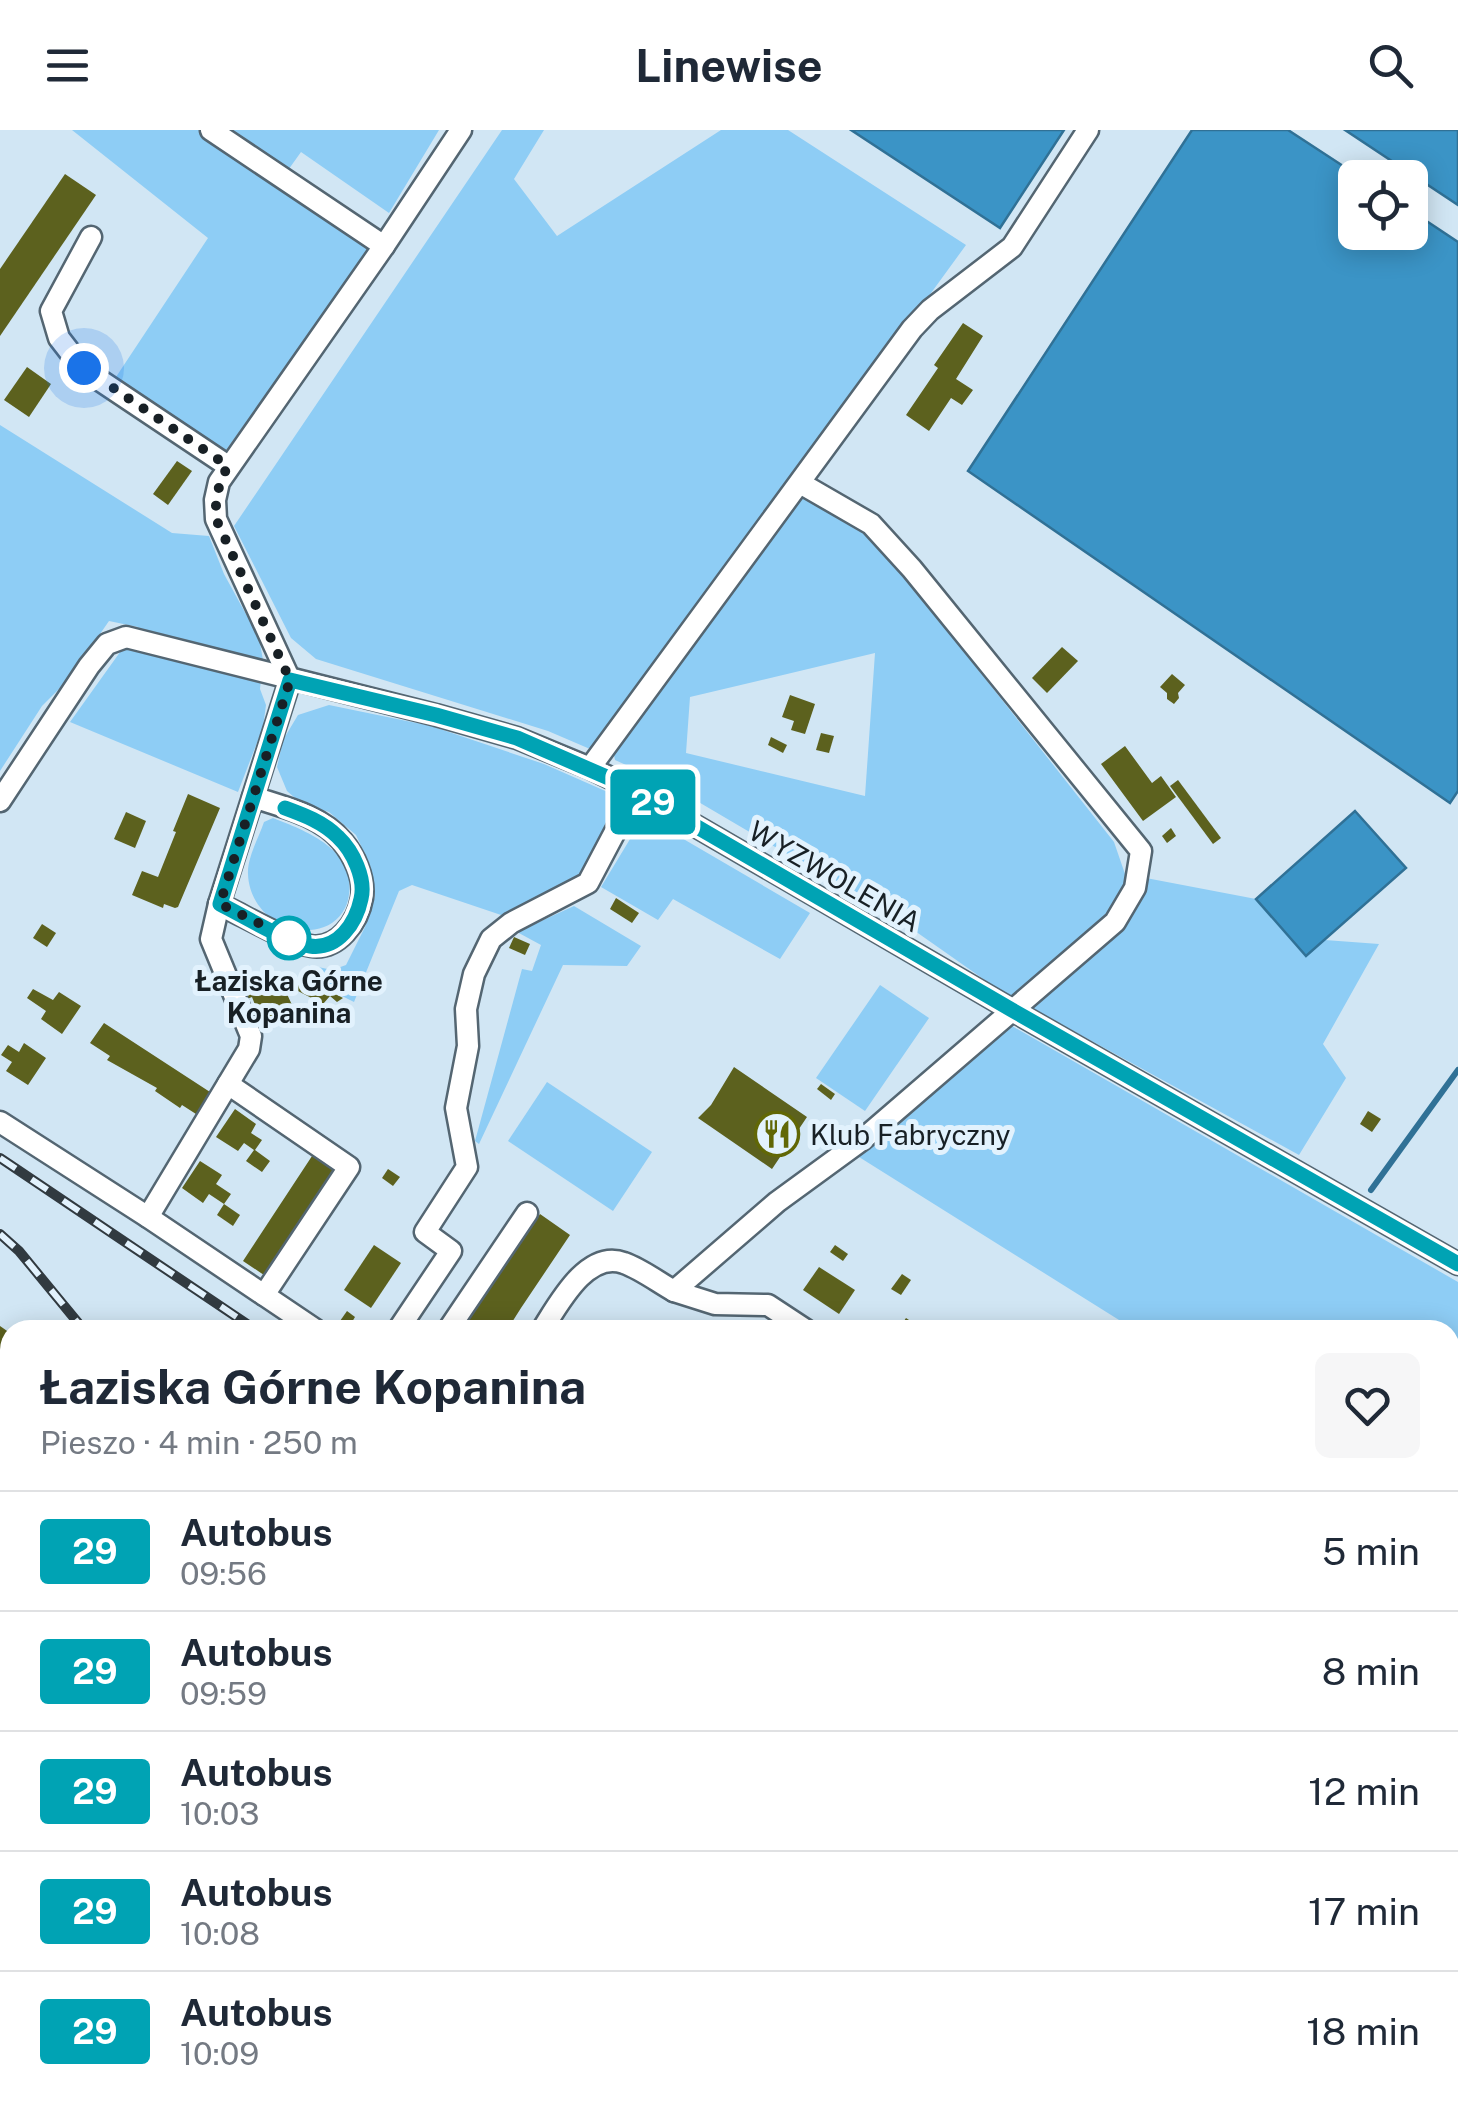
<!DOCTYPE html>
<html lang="pl">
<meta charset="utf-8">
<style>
:root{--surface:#fff;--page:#f6f6f7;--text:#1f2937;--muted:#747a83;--line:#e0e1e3}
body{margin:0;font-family:"Public Sans",sans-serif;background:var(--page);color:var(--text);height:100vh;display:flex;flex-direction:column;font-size:38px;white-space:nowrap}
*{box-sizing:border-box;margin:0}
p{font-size:32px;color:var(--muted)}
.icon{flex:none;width:55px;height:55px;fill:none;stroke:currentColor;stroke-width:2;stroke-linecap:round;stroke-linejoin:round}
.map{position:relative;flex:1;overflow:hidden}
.panel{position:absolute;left:0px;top:1190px;width:1460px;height:790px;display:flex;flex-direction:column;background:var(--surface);border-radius:30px 30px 0 0;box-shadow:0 5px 25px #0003}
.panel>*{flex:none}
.badge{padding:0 20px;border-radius:8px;font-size:35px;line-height:65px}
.buttons{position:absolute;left:1338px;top:30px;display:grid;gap:20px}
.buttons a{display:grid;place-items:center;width:90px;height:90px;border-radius:15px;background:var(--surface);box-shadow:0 5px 25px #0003;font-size:50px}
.you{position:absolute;width:50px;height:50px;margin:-25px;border:8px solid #fff;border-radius:50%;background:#1a73e8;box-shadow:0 0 0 15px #1a73e833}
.map>.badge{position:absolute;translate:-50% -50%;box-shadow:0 0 0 5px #fff}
.round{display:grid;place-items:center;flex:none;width:105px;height:105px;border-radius:15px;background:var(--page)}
.summary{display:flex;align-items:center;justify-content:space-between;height:170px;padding:0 40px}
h1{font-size:48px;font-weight:700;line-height:75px}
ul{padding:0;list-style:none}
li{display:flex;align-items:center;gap:30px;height:120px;padding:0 40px;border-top:2px solid var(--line)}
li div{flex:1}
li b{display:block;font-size:38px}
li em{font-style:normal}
li .badge{min-width:110px;font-weight:700;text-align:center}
header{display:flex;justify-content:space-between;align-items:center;height:130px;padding:0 40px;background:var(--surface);font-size:45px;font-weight:700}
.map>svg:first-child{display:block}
.green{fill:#8ecdf5;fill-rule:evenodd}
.water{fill:#3b94c6;stroke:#307196;stroke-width:2.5}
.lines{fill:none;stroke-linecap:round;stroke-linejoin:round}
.stream{stroke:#307196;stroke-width:6}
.building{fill:#5c611e}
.minor-casing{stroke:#546672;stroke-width:25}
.minor{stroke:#fff;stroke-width:20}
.rail-casing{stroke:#313a40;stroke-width:10}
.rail{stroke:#e2f2fd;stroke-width:6;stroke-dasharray:19;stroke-linecap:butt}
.line-casing{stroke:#fff;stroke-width:22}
.line{stroke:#00a3b4;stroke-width:15}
.walk{stroke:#182025;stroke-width:10;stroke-dasharray:0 18}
.stop-dot{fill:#fff;stroke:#00a3b4;stroke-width:5}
.labels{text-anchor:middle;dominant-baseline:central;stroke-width:10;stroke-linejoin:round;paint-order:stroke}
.street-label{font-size:28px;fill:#182025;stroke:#e2f2fd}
.stop-label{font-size:28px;font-weight:bold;fill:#182025;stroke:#e2f2fd}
.poi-label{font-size:28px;fill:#182025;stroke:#e2f2fd;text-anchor:start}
</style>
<header><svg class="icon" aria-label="menu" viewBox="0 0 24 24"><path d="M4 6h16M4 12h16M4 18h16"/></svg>Linewise<svg class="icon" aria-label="search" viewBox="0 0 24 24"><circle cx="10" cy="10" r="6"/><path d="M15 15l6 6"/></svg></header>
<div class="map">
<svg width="1458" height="1980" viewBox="0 0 1458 1980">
<rect width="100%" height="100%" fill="#d1e6f4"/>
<g class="green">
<polygon points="72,0 439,0 389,83 301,22 276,57 369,120 224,323 114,250 208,108"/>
<polygon points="502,0 544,0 514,49 557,106 721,0 788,0 966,115 602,615 590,619 548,601 316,529 291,508 234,396"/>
<polygon points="0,295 172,403 209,406 224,444 259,508 263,530 260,559 266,575 263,597 238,662 70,592 138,497 109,491 68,550 42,576 0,641"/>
<path d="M 801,365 L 868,400 L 1114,712 L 1125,744 L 1256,769 L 1306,825 L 1325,810 L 1379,814 L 1323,914 L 1346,948 L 1299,1025 L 999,860 L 905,794 L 860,767 L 668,654 L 615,630 L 613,620 ZM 875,523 L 865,666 L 686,623 L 690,567 Z"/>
<polygon points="329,575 431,596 544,634 619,667 596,727 573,751 507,787 412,755 399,761 354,872 304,847 309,835 332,840 346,835 365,797 375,766 370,735 356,705 329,682 302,674 287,661 277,637 283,610 298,585"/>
<polygon points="644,686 810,783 780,829 673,769 658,790 601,757"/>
<path d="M 273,688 C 309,702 359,721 348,770 C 345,782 336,793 324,797 C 287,810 249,781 248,744 C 247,728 259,707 264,692 Z"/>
<polygon points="574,776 641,816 627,836 563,835 479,1014 475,1011 522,839 532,841 541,815 517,802"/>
<polygon points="880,855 929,888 865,981 816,948"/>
<polygon points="1012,896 1458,1152 1458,1274 1450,1288 1450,1200 1135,1200 859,1027 992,908"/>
<polygon points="547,952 652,1022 613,1081 508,1011"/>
</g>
<g class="water">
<polygon points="851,0 1064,0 1000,98"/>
<polygon points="1192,0 1288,0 1360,47 1355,48 1355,102 1410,102 1410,80 1458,112 1458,661 1450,673 968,341"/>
<polygon points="1345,0 1458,0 1458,75"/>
<polygon points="1355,681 1406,738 1306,826 1256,769"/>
</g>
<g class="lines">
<polyline class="stream" points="1371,1060 1458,940"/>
</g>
<g class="building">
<polygon points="65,44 96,65 0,206 0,139"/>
<polygon points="963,193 983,206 956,249 973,260 962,275 951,268 929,301 906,285 938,238 934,235"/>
<polygon points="27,237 51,254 29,287 4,270"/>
<polygon points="177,331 192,341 168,375 153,364"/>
<polygon points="1062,517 1078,531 1047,563 1032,548"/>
<polygon points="1172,544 1185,555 1178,563 1179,568 1174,574 1167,569 1167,563 1160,557"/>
<polygon points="790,565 815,574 805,604 791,600 794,591 782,587"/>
<polygon points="821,603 834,606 829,623 816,620"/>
<polygon points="771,607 787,615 783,623 768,615"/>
<polygon points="1125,616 1152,653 1161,646 1176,667 1143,691 1101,634"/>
<polygon points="1178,650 1221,708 1213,714 1170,656"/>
<polygon points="188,664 220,678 178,777 175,778 164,774 163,778 132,765 142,741 158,747 176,702 173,701"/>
<polygon points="126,682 146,691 135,718 114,709"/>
<polygon points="1171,698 1176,706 1167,713 1162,706"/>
<polygon points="616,768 639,783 632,793 610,779"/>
<polygon points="42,794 56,803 47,817 33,808"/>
<polygon points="514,807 530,814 525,825 509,818"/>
<polygon points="273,843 278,854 282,853 297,886 265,900 252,867 247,869 242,857"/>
<polygon points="301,846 343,868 337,872 330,866 323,874 298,861 296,857"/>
<polygon points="33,859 53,870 59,862 81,876 62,904 41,889 46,881 27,868"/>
<polygon points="104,893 210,962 196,984 182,975 180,978 155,961 157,958 107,930 110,926 90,913"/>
<polygon points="24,913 46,928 28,955 6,941 12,932 1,925 8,915 19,922"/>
<polygon points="734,937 807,987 772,1039 698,988 711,975"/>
<polygon points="821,954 835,964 831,970 817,959"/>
<polygon points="235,979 256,994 251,1003 262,1010 255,1020 270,1031 262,1042 246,1031 254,1020 244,1013 238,1021 216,1007"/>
<polygon points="1368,981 1381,989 1372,1002 1360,994"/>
<polygon points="314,1023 337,1038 313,1080 309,1078 291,1106 294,1108 281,1127 277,1125 264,1145 243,1131"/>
<polygon points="200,1031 222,1045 216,1054 231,1064 224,1074 209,1064 203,1073 182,1058"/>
<polygon points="388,1039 400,1047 393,1056 382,1048"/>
<polygon points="224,1074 240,1085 233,1096 217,1085"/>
<polygon points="540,1084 570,1105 521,1178 507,1200 462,1200"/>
<polygon points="374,1115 401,1133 371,1178 344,1160"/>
<polygon points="835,1115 848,1124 843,1131 830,1122"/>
<polygon points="819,1137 855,1160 839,1184 803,1160"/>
<polygon points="902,1144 911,1150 901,1165 891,1159"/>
<polygon points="347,1181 355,1187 349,1197 340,1191"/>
<polygon points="906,1188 924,1200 898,1200"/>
<polygon points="0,1196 10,1203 10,1281 0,1275"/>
<polygon points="4,1443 10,1447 10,1623 0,1616 0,1448"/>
<polygon points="1458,1445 1458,1470 1450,1465 1450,1458"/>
<polygon points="1450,1487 1456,1501 1456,1509 1450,1523"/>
<polygon points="0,1660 10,1667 10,1681 0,1696"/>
<polygon points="1458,1809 1458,1893 1450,1888 1450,1822"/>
<polygon points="400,1970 431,1970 438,1980 393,1980"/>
<polygon points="698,1970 718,1970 732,1980 692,1980"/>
<polygon points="743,1970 918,1970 933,1980 759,1980"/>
<polygon points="923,1970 998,1970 991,1980 938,1980"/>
<polygon points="1135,1970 1175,1970 1167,1980 1149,1980"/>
</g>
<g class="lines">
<defs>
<g id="minor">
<polyline points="211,0 384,116"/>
<polyline points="91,107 51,181 59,208 83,239 228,336"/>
<polyline points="800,353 871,394 912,439 1141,721 1135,758 1115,792 862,1010 777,1072 674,1161 715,1174 768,1175 806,1200"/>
<polyline points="290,550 216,389 215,370 219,352 384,116 461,0"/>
<polyline points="590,638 912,199 930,180 1012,117 1088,0"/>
<polyline points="0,671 89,536 107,514 126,507 436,585 517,608 590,638 625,655 1012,880 1458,1134"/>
<path d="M 219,774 C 241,784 290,813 311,816 C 338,820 358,792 362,768 C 365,748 354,725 342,711 C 321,685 283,677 253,667"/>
<polyline points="228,954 349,1037 264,1165"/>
<polyline points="0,992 148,1087 316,1200"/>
<polyline points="148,1087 249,919 251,906 211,809 219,774 290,550"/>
<polyline points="398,1200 451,1121 425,1102 467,1037 456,978 468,916 466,879 474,844 491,809 511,793 588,753 636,662"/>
<polyline points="448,1200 527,1083"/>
<path d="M 542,1200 C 558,1175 587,1119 624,1133 C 641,1139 658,1152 674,1161"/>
<polyline points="0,1429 10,1415"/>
<polyline points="0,1936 10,1943"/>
<polyline points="50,1970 65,1980"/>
<polyline points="1357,1970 1372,1980"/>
</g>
</defs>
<use href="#minor" class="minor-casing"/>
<use href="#minor" class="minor"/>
<defs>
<g id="rail">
<polyline points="0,1028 256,1200"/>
<polyline points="0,1104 19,1121 84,1200"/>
<polyline points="0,1282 10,1288"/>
<polyline points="0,1304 10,1311"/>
<polyline points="0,1795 10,1799"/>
<polyline points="0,1833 10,1833"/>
<polyline points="1279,1970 1294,1980"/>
<polyline points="1410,1970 1425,1980"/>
</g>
</defs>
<use href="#rail" class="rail-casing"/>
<use href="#rail" class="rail"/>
</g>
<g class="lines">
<defs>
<path id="line" d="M 285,678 C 304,685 323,692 338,707 C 353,721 366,749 361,769 C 356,793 338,820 310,816 C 288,813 242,785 220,774 L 290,550 L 436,585 L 517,608 L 625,655 L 1012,880 L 1458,1134"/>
</defs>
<use href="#line" class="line-casing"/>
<use href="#line" class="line"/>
<path class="walk" d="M 84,238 L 228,336 C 218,354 215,369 216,389 L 290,550 L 220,774 L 289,808"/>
</g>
<defs>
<symbol id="restaurant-ring" viewBox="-11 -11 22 22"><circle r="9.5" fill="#e2f2fd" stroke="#616706" stroke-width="1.5"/><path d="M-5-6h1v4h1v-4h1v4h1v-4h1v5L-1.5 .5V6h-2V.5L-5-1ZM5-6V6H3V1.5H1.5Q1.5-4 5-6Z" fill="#616706"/></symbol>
</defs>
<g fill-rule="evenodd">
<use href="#restaurant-ring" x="752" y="979" width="50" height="50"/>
</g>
<circle class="stop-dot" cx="289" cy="808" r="20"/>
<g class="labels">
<g class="street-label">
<text transform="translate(835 746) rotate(30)">WYZWOLENIA</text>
</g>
<g class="stop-label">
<text x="289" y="850">Łaziska Górne<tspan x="289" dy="32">Kopanina</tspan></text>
</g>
<g class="poi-label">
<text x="810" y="1004">Klub Fabryczny</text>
</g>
</g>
</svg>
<div class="buttons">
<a><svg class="icon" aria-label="locate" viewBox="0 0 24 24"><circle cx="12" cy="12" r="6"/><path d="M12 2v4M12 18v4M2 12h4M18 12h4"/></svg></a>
</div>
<div class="you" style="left:84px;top:238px"></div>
<b class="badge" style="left:653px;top:672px;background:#00a3b4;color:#fff">29</b>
<section class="panel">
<div class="summary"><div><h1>Łaziska Górne Kopanina</h1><p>Pieszo · 4 min · 250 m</p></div><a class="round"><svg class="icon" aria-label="heart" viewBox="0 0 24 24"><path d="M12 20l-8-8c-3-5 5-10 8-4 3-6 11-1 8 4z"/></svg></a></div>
<ul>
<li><span class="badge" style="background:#00a3b4;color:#fff">29</span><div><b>Autobus</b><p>09:56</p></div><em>5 min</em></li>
<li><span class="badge" style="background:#00a3b4;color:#fff">29</span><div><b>Autobus</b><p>09:59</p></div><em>8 min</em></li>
<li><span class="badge" style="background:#00a3b4;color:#fff">29</span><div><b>Autobus</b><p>10:03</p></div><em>12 min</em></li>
<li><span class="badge" style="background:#00a3b4;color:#fff">29</span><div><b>Autobus</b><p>10:08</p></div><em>17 min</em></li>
<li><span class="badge" style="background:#00a3b4;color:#fff">29</span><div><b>Autobus</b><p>10:09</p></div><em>18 min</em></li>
</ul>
</section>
</div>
